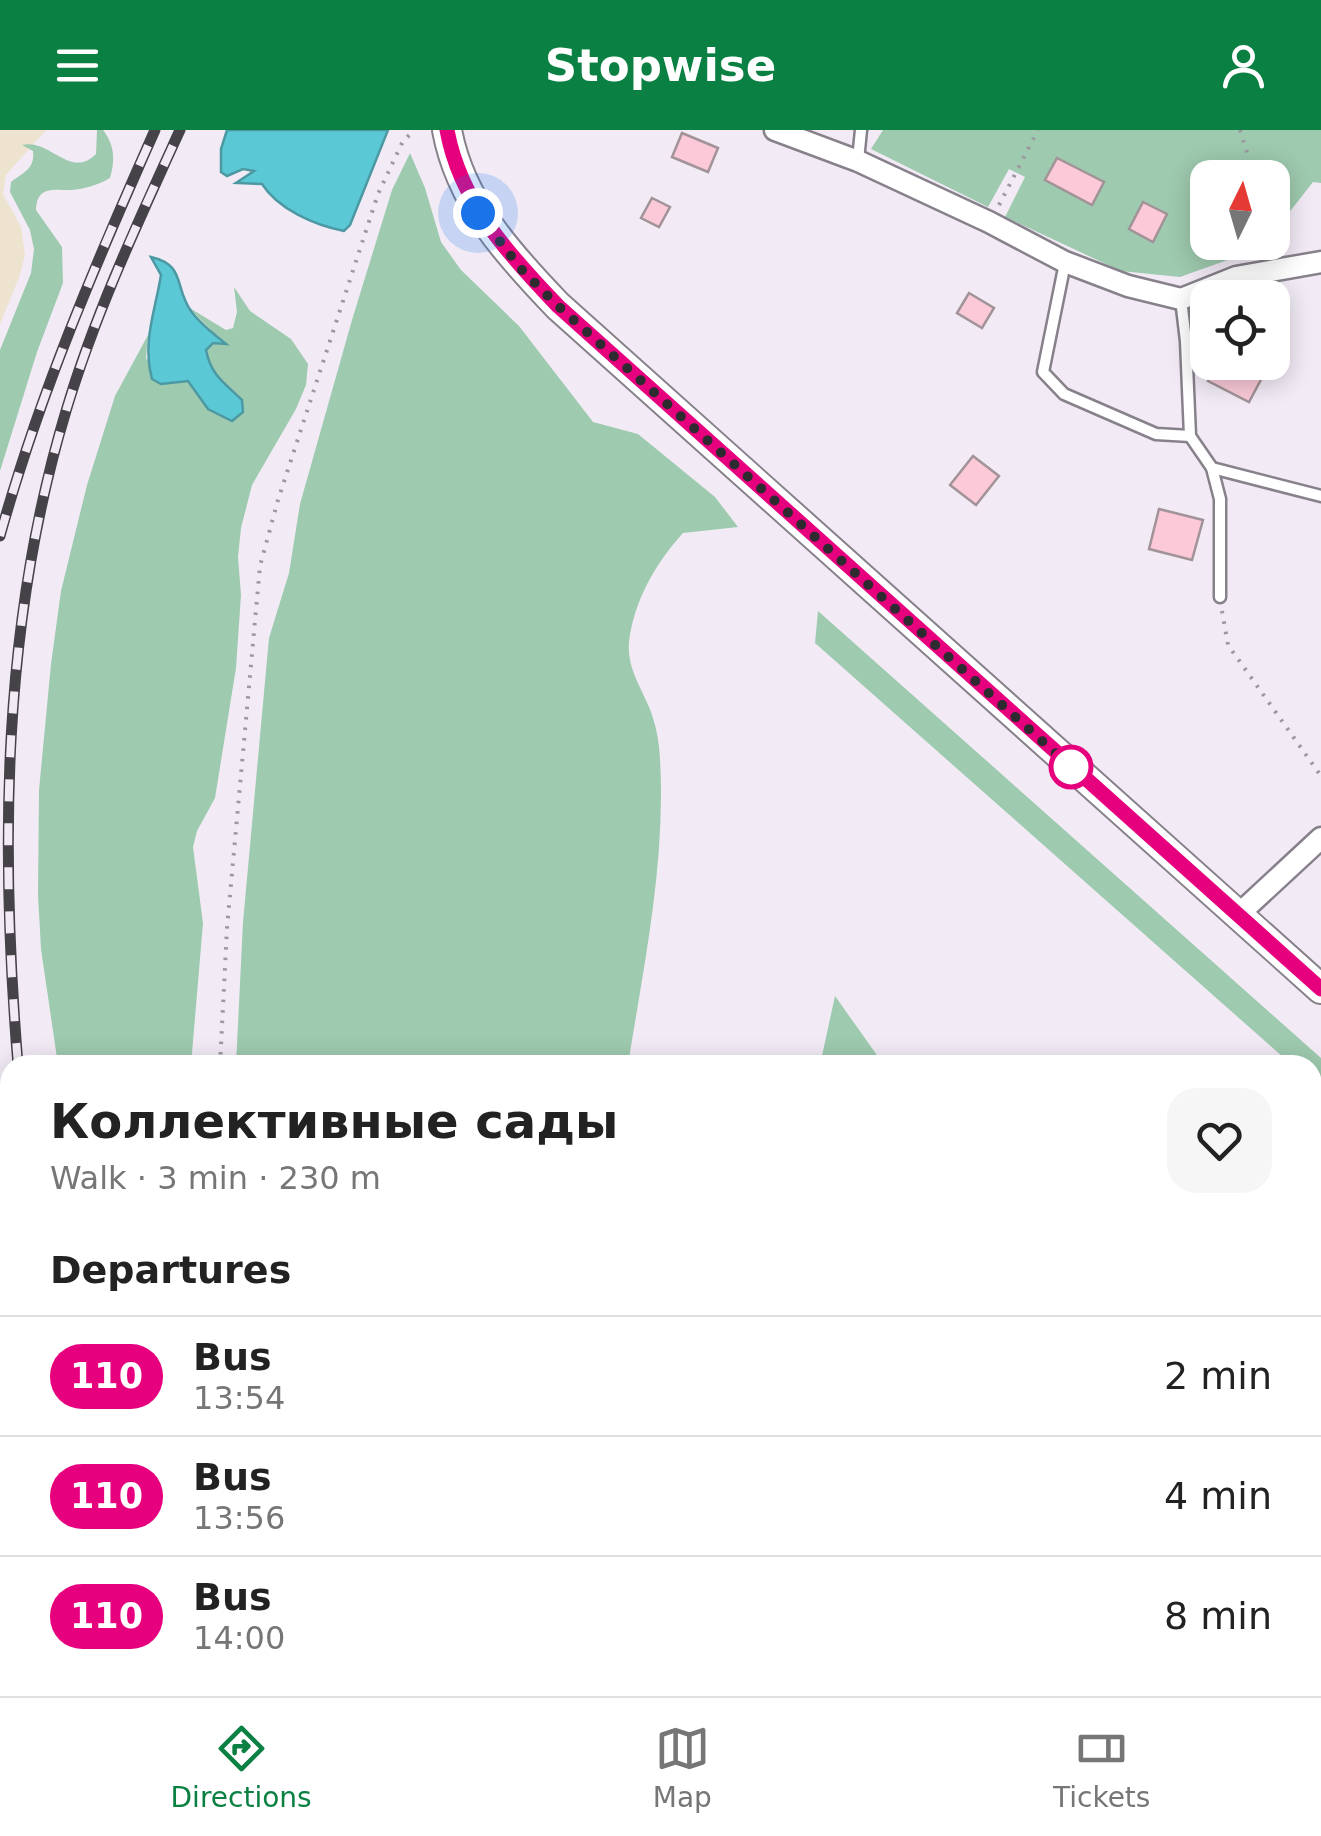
<!DOCTYPE html>
<meta charset="utf-8">
<style>
:root{--surface:#fff;--page:#f6f6f6;--text:#222;--muted:#767676;--line:#e0e0e0;--accent:#0b8043}
body{margin:0;font-family:"DejaVu Sans",sans-serif;background:var(--page);color:var(--text);height:100vh;display:flex;flex-direction:column;font-size:38px;white-space:nowrap}
*{box-sizing:border-box;margin:0}
p{font-size:32px;color:var(--muted)}
.icon{flex:none;width:55px;height:55px;fill:none;stroke:currentColor;stroke-width:2;stroke-linecap:round;stroke-linejoin:round}
.map{position:relative;flex:1;overflow:hidden}
.drawer{position:absolute;left:0px;top:925px;width:1322px;height:642px;display:flex;flex-direction:column;background:var(--surface);border-radius:30px 30px 0 0;box-shadow:0 5px 25px #0003}
.drawer>*{flex:none}
.badge{padding:0 20px;border-radius:32px;font-size:35px;line-height:65px}
.needle{width:65px;rotate:5deg}
.controls{position:absolute;left:1190px;top:30px;display:grid;gap:20px}
.controls a{display:grid;place-items:center;width:100px;height:100px;border-radius:20px;background:var(--surface);box-shadow:0 5px 25px #0003;font-size:50px}
.you{position:absolute;width:50px;height:50px;margin:-25px;border:8px solid #fff;border-radius:50%;background:#1a73e8;box-shadow:0 0 0 15px #1a73e833}
.map>.badge{position:absolute;translate:-50% -50%;box-shadow:0 0 0 5px #fff}
h2{padding:0 50px;font-size:38px;line-height:90px}
.round{display:grid;place-items:center;flex:none;width:105px;height:105px;border-radius:30px;background:var(--page)}
.headline{display:flex;align-items:center;justify-content:space-between;height:170px;padding:0 50px}
h1{font-size:48px;font-weight:700;line-height:75px}
ul{padding:0;list-style:none}
li{display:flex;align-items:center;gap:30px;height:120px;padding:0 50px;border-top:2px solid var(--line)}
li div{flex:1}
li b{display:block;font-size:38px}
li em{font-style:normal}
li .badge{min-width:110px;font-weight:700;text-align:center}
header{display:flex;justify-content:space-between;align-items:center;height:130px;padding:0 50px;background:var(--accent);color:#fff;font-size:45px;font-weight:700}
.tab-bar{display:flex;justify-content:space-around;align-items:center;height:140px;border-top:2px solid var(--line);background:var(--surface);font-size:28px;color:var(--muted)}
.tab-bar a{display:grid;justify-items:center;gap:5px}
.tab-bar .selected{color:var(--accent)}
.map>svg:first-child{display:block}
.industrial{fill:#ede3ce}
.green{fill:#9ecaaf}
.water{fill:#5bc8d5;stroke:#4d99a3;stroke-width:2.5}
.lines{fill:none;stroke-linecap:round;stroke-linejoin:round}
.stream{stroke:#4d99a3;stroke-width:8}
.building{fill:#fbc9d8;stroke:#a19397;stroke-width:2.5}
.service-casing{stroke:#87818b;stroke-width:15}
.minor-casing{stroke:#87818b;stroke-width:25}
.secondary-casing{stroke:#87818b;stroke-width:32}
.path{stroke:#9d98a0;stroke-width:4;stroke-dasharray:2.5 8;stroke-linecap:butt}
.service{stroke:#fff;stroke-width:10}
.minor{stroke:#fff;stroke-width:20}
.secondary{stroke:#fff;stroke-width:28}
.rail-casing{stroke:#454348;stroke-width:11}
.rail{stroke:#f2ebf6;stroke-width:8;stroke-dasharray:22;stroke-linecap:butt}
.line-casing{stroke:#fff;stroke-width:22}
.line{stroke:#e6007e;stroke-width:15}
.walk{stroke:#2d2b2f;stroke-width:10;stroke-dasharray:0 18}
.stop-dot{fill:#fff;stroke:#e6007e;stroke-width:5}
</style>
<header><svg class="icon" aria-label="menu" viewBox="0 0 24 24"><path d="M4 6h16M4 12h16M4 18h16"/></svg>Stopwise<svg class="icon" aria-label="person" viewBox="0 0 24 24"><circle cx="12" cy="8" r="4"/><path d="M4 21q1-7 8-7t8 7"/></svg></header>
<div class="map">
<svg width="1321" height="1566" viewBox="0 0 1321 1566">
<rect width="100%" height="100%" fill="#f2ebf6"/>
<polygon class="industrial" points="0,0 46,0 6,45 3,64 21,97 25,125 20,145 0,194"/>
<g class="green">
<path d="M 97,0 L 103,0 C 115,15 115,31 110,48 C 98,55 85,59 71,60 C 52,60 37,56 36,80 L 62,117 L 63,153 L 37,222 L 0,341 L 0,220 L 31,143 L 34,119 L 30,100 L 10,62 L 11,52 C 24,42 35,39 33,21 L 22,15 C 50,8 70,50 96,24 Z"/>
<polygon points="883,0 1321,0 1321,53 1313,52 1273,103 1272,48 1208,48 1208,112 1265,113 1261,118 1180,147 1121,141 1005,87 1025,47 1009,39 988,77 871,19"/>
<path d="M 410,23 L 425,58 L 441,112 L 461,140 L 519,196 L 593,292 L 638,304 L 715,367 L 738,397 L 683,403 C 656,433 634,470 629,512 C 627,537 640,555 649,577 C 656,594 659,610 660,629 C 666,732 644,834 628,935 L 236,935 L 243,792 L 269,508 L 289,443 L 300,374 L 352,190 L 392,60 Z"/>
<path d="M 234,157 L 250,181 L 291,209 L 308,234 L 306,255 L 296,279 L 252,355 L 241,398 L 238,427 L 241,465 L 236,538 L 215,668 L 197,701 L 193,717 L 203,793 L 191,935 L 58,935 L 41,819 L 38,765 L 39,660 L 51,534 L 61,461 L 87,355 L 115,266 L 148,205 L 146,228 L 161,254 L 188,251 L 196,264 L 234,262 C 217,250 210,241 206,220 L 213,213 L 224,213 L 188,177 L 226,200 L 233,198 L 237,182 Z"/>
<polygon points="818,481 1321,928 1321,960 1313,953 1312,935 1292,935 815,513"/>
<polygon points="835,866 884,935 820,935"/>
</g>
<g class="water">
<path d="M 227,0 L 388,0 L 350,95 L 344,101 C 314,95 278,79 262,54 L 236,53 L 254,41 L 243,39 L 227,46 L 221,42 L 221,19 Z"/>
<path d="M 151,127 C 186,135 174,157 191,181 C 200,194 214,204 226,214 L 213,213 L 206,220 C 211,246 225,253 242,270 L 243,282 L 232,291 L 208,279 L 188,251 L 161,254 L 152,249 C 142,212 155,182 161,145 Z"/>
</g>
<g class="lines">
<g class="stream">
<polyline points="0,1497 10,1494"/>
<polyline points="1312,1548 1321,1541"/>
<polyline points="565,1558 574,1566"/>
<polyline points="1292,1566 1302,1558"/>
</g>
</g>
<g class="building">
<polygon points="682,3 718,18 708,42 672,27"/>
<polygon points="1057,28 1104,52 1092,75 1045,50"/>
<polygon points="652,68 670,77 659,97 641,88"/>
<polygon points="1143,72 1167,84 1153,112 1129,99"/>
<polygon points="969,163 994,178 982,198 957,183"/>
<polygon points="1218,232 1246,232 1265,242 1249,272 1208,251"/>
<polygon points="973,326 999,346 976,375 950,355"/>
<polygon points="1159,379 1203,390 1192,430 1149,419"/>
</g>
<g class="lines">
<defs>
<g id="service">
<polyline points="858,30 861,0"/>
<polyline points="1065,133 1043,242 1064,264 1156,304 1190,306"/>
<polyline points="1181,169 1186,211 1190,306 1212,338 1220,369 1220,467"/>
<polyline points="1212,338 1321,366"/>
</g>
<g id="minor">
<polyline points="775,0 858,31 989,92 1065,132 1128,156 1181,169 1236,147 1321,132"/>
<polyline points="1238,785 1321,708"/>
</g>
<path id="secondary" d="M 447,0 C 460,72 509,125 558,176 L 1321,859"/>
</defs>
<use href="#service" class="service-casing"/>
<use href="#minor" class="minor-casing"/>
<use href="#secondary" class="secondary-casing"/>
<g class="path">
<polyline points="1240,0 1255,48"/>
<polyline points="999,75 1038,0"/>
<polyline points="1232,128 1239,112"/>
<polyline points="1222,481 1228,515 1321,646"/>
<polyline points="220,935 227,798 260,436 278,370 378,64 403,11 415,0"/>
<polyline points="301,1558 303,1566"/>
</g>
<use href="#service" class="service"/>
<use href="#minor" class="minor"/>
<use href="#secondary" class="secondary"/>
<defs>
<g id="rail">
<path d="M 0,406 C 39,265 96,133 155,0"/>
<path d="M 18,935 C 0,716 2,493 66,281 C 95,184 138,92 180,0"/>
<polyline points="187,1558 189,1566"/>
</g>
</defs>
<use href="#rail" class="rail-casing"/>
<use href="#rail" class="rail"/>
</g>
<g class="lines">
<defs>
<path id="line" d="M 447,0 C 460,72 509,125 558,176 L 1321,859"/>
</defs>
<use href="#line" class="line-casing"/>
<use href="#line" class="line"/>
<polyline class="walk" points="478,83 522,140 558,176 1071,637"/>
</g>
<circle class="stop-dot" cx="1071" cy="637" r="20"/>
</svg>
<div class="controls">
<a><svg class="needle" viewBox="-14 -14 28 28"><path d="M0-13l5 13h-10z" fill="#e53935"/><path d="M0 13l5-13h-10z" fill="#767676"/></svg></a>
<a><svg class="icon" aria-label="locate" viewBox="0 0 24 24"><circle cx="12" cy="12" r="6"/><path d="M12 2v4M12 18v4M2 12h4M18 12h4"/></svg></a>
</div>
<div class="you" style="left:478px;top:83px"></div>
<section class="drawer">
<div class="headline"><div><h1>Коллективные сады</h1><p>Walk · 3 min · 230 m</p></div><a class="round"><svg class="icon" aria-label="heart" viewBox="0 0 24 24"><path d="M12 20l-8-8c-3-5 5-10 8-4 3-6 11-1 8 4z"/></svg></a></div>
<h2>Departures</h2>
<ul>
<li><span class="badge" style="background:#e6007e;color:#fff">110</span><div><b>Bus</b><p>13:54</p></div><em>2 min</em></li>
<li><span class="badge" style="background:#e6007e;color:#fff">110</span><div><b>Bus</b><p>13:56</p></div><em>4 min</em></li>
<li><span class="badge" style="background:#e6007e;color:#fff">110</span><div><b>Bus</b><p>14:00</p></div><em>8 min</em></li>
</ul>
</section>
</div>
<nav class="tab-bar">
<a class="selected"><svg class="icon" aria-label="directions" viewBox="0 0 24 24"><path d="M12 3l9 9-9 9-9-9zM9 14v-3h6M13 9l2 2-2 2"/></svg>Directions</a>
<a><svg class="icon" aria-label="map" viewBox="0 0 24 24"><path d="M3 6l6-2 6 2 6-2v14l-6 2-6-2-6 2zM9 4v14M15 6v14"/></svg>Map</a>
<a><svg class="icon" aria-label="tickets" viewBox="0 0 24 24"><path d="M3 7h18v10H3zM15 7v10"/></svg>Tickets</a>
</nav>
